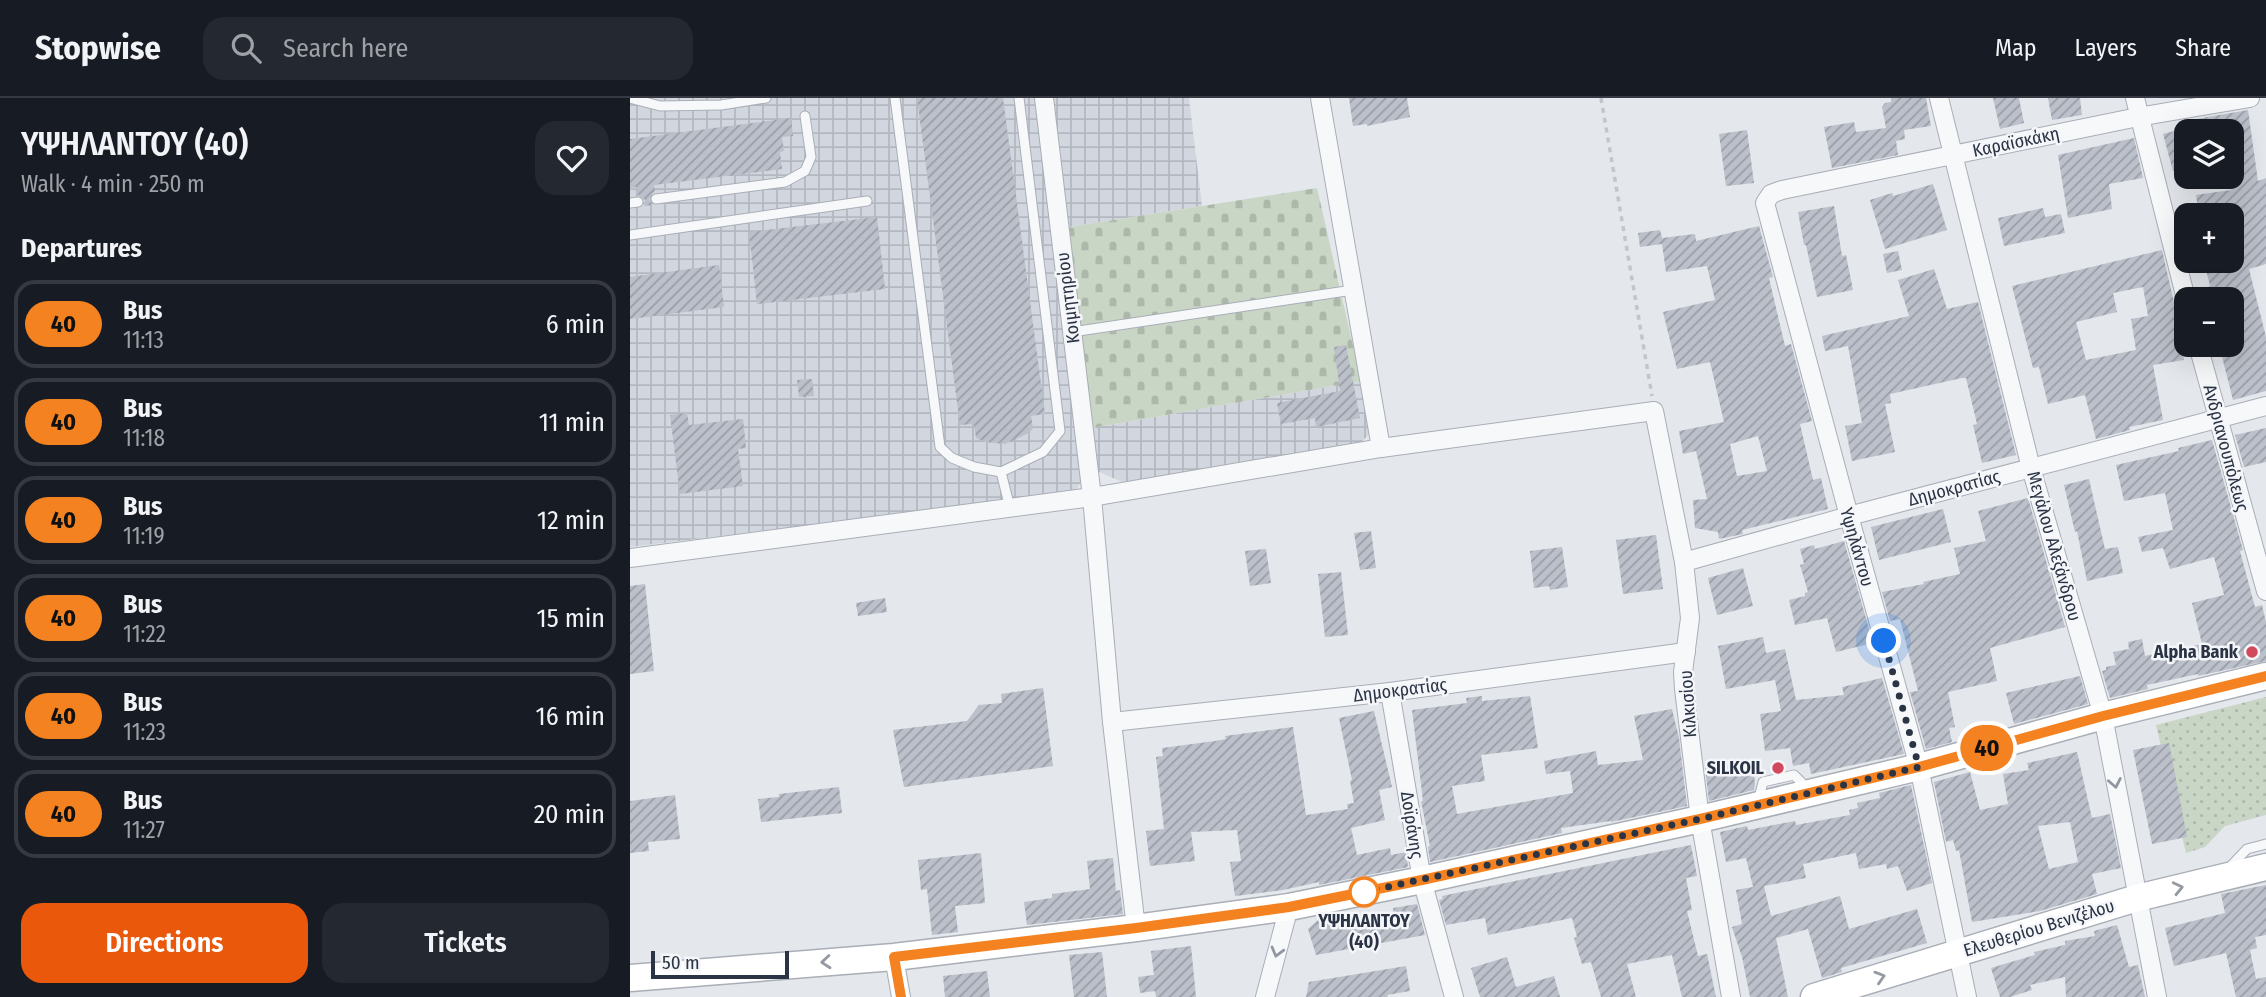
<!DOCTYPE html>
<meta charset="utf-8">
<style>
:root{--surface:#171b24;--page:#242831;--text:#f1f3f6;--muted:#9ea1a6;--line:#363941;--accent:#ea580c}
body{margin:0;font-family:"Fira Sans Condensed",sans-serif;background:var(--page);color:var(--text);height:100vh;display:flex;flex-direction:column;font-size:26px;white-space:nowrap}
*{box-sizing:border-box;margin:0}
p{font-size:23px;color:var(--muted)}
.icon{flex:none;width:38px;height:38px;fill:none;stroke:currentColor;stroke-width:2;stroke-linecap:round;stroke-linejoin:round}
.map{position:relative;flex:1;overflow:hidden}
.sheet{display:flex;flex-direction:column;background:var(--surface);width:630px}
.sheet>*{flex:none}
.badge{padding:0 14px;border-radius:23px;font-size:24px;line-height:46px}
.fabs{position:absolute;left:1544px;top:21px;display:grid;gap:14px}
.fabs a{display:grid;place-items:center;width:70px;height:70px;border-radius:14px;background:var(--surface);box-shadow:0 7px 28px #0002;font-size:35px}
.scale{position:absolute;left:21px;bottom:18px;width:138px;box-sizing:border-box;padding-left:7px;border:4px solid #2b3445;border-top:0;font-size:19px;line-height:24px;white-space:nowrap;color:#2b3445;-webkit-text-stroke:5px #f4f6f9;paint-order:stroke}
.you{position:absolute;width:35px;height:35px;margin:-18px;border:5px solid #fff;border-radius:50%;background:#1a73e8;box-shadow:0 0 0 10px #1a73e833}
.map>.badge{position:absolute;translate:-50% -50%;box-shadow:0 0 0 4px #fff}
h2{padding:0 21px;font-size:26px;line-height:63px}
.round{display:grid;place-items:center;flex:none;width:74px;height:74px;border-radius:21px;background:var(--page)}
.head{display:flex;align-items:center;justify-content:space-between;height:119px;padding:0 21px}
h1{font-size:33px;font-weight:600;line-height:52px}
.primary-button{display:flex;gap:14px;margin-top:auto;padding:14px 21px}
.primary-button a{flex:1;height:80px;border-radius:21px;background:var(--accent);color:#fff;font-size:28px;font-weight:600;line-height:80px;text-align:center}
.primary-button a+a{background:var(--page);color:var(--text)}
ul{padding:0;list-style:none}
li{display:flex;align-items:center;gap:21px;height:88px;margin:0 14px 10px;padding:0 7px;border:4px solid var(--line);border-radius:21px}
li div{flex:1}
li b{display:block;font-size:26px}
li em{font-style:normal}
li .badge{min-width:77px;font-weight:700;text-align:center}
header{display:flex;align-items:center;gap:42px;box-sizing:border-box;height:98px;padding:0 35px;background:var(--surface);border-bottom:2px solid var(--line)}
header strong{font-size:33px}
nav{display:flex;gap:38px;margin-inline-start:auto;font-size:24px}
.search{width:490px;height:63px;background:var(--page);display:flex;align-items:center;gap:18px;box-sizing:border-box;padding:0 24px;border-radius:21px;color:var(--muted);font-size:26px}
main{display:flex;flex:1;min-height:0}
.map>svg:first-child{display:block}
.industrial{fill:url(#industrial-grid)}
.cemetery{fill:url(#cemetery-stones)}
.park{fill:url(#park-dots)}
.building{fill:url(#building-hatch);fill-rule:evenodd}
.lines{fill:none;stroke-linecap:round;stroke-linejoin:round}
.lane-casing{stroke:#a9aeb7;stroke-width:11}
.street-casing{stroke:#a9aeb7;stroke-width:20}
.secondary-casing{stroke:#a9aeb7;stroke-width:29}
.path{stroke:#c2c5cb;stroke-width:3.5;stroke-dasharray:5 5;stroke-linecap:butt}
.lane{stroke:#f7f8fa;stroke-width:9}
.street{stroke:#f7f8fa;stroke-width:18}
.secondary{stroke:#fff;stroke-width:26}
.oneway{stroke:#9196a0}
.oneway2{stroke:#959aa2}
.line-casing{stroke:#fff;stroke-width:16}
.line{stroke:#f58220;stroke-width:10}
.walk{stroke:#2b3445;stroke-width:7;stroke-dasharray:0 12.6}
.poi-dot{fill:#d1495b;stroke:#f4f6f9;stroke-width:2.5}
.stop-dot{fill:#fff;stroke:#f58220;stroke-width:3.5}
.labels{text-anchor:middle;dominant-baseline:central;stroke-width:5;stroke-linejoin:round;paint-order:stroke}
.street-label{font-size:18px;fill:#2b3445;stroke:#f4f6f9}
.poi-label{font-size:18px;font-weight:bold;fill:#2b3445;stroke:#f4f6f9;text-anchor:end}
.stop-label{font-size:18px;font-weight:bold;fill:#2b3445;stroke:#f4f6f9}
</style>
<header>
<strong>Stopwise</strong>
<div class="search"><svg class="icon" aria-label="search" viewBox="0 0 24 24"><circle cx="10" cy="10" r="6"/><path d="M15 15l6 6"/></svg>Search here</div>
<nav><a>Map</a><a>Layers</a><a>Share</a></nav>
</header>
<main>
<section class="sheet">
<div class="head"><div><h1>ΥΨΗΛΑΝΤΟΥ (40)</h1><p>Walk · 4 min · 250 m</p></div><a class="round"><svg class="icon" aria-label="heart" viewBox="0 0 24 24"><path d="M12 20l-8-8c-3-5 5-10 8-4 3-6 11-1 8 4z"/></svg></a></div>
<h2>Departures</h2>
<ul>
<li><span class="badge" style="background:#f58220;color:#111">40</span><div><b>Bus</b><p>11:13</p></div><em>6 min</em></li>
<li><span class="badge" style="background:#f58220;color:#111">40</span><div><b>Bus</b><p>11:18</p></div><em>11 min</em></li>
<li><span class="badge" style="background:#f58220;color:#111">40</span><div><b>Bus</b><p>11:19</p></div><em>12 min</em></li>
<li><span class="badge" style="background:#f58220;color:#111">40</span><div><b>Bus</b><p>11:22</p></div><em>15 min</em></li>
<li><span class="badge" style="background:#f58220;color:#111">40</span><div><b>Bus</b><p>11:23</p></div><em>16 min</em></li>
<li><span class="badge" style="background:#f58220;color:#111">40</span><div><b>Bus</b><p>11:27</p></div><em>20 min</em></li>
</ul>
<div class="primary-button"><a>Directions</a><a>Tickets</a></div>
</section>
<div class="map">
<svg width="1636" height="899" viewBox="0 0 1636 899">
<defs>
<pattern id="industrial-grid" width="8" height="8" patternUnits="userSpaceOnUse" patternTransform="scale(1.75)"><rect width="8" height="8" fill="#d2d6de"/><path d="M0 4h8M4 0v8" fill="none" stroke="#b4b8c0"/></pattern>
<pattern id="cemetery-stones" width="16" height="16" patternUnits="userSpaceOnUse" patternTransform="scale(1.75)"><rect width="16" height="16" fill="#c9d6c5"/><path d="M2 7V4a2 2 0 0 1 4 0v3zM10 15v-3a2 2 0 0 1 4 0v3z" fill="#adb8ab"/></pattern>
<pattern id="park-dots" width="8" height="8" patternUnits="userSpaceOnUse" patternTransform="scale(1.75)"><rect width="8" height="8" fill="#c9d6c5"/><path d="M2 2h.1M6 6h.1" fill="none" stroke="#adb8ab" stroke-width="1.8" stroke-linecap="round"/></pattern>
<pattern id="building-hatch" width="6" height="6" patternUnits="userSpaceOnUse" patternTransform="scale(1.75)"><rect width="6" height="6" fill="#bbc0ca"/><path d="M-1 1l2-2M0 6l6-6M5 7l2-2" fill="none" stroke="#989da6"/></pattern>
</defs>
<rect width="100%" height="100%" fill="#e4e7ec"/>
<g class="industrial">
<polygon points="0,0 407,0 454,381 444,394 0,449"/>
<polygon points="417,0 559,0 572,108 433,130"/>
<polygon points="731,283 740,335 727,349 492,384 467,373 462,330"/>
</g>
<polygon class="cemetery" points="687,90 731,283 462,330 433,130"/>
<polygon class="park" points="1636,599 1636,717 1595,728 1575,749 1556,755 1526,627"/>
<g class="building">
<polygon points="287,0 373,0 415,316 401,318 403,330 399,335 375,346 355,344 346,340 344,326 330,327"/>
<polygon points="719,0 777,0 780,19 737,28 737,26 723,28"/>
<polygon points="1261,0 1296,0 1301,28 1274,32 1275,41 1266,43 1268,57 1202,70 1194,29 1224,24 1226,34 1256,30 1252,9 1255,5 1261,4"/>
<polygon points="1363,0 1389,0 1394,25 1370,31"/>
<polygon points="1418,0 1450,0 1452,17 1422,22"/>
<polygon points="1618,12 1628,83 1636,80 1636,166 1619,171 1636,239 1636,293 1603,302 1589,247 1601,247 1601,201 1567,201 1565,192 1580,188 1574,163 1601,163 1601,117 1569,117 1566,97 1601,92 1601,33 1557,33 1555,23"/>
<polygon points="161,20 163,38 152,39 154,53 150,54 152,71 24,87 25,94 21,96 19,101 22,107 14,108 15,102 8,97 6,89 0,90 0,41"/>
<polygon points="1556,30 1556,70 1543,73 1533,36"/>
<polygon points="1117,32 1124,85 1096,88 1089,36"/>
<polygon points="1504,40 1513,80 1479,86 1482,111 1438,120 1428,57"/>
<polygon points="1303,86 1317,132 1255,151 1240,102 1262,95 1263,98"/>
<polygon points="1204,108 1212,158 1216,157 1223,192 1187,199 1176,147 1174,147 1168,114"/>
<polygon points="1413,110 1415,119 1431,116 1435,135 1374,148 1368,120"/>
<polygon points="247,119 255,191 127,206 119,134"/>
<path d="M 1129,128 L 1143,179 L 1139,180 L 1155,248 L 1161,246 L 1182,323 L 1170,326 L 1183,382 L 1191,380 L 1198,411 L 1112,432 L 1113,436 L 1089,441 L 1088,434 L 1065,430 L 1063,402 L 1077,401 L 1066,353 L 1053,356 L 1049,333 L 1094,324 L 1080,264 L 1047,271 L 1033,214 L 1085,202 L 1077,168 L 1036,174 L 1032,146 L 1010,149 L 1008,135 L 1030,132 L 1032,140 L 1065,136 L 1066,143 ZM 1128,338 L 1137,373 L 1107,378 L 1100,346 Z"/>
<path d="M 1532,152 L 1545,209 L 1554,262 L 1523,267 L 1533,322 L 1499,329 L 1500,332 L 1466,341 L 1455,297 L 1418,306 L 1409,269 L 1403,270 L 1382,188 ZM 1513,189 L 1518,218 L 1501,221 L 1506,252 L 1456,262 L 1446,224 L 1487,214 L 1483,195 Z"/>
<polygon points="1268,153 1272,172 1257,175 1253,156"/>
<polygon points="89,167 94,209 0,221 0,179"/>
<polygon points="1304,171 1317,211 1348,204 1386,357 1352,365 1343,327 1347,326 1336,280 1332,280 1260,296 1261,305 1255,306 1265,354 1222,363 1215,328 1232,325 1218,248 1195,253 1192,238 1279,218 1268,182"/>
<polygon points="716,247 730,320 686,329 685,320 651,326 647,305 710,293 704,249"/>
<polygon points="182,281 184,298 169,299 167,282"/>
<polygon points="57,315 59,327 113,321 116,350 108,351 113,388 50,396 40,317"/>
<polygon points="1636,330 1636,364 1614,369 1605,337"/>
<polygon points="1582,342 1613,452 1610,453 1625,509 1632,507 1636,524 1636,563 1568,578 1568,576 1517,587 1518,591 1480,600 1472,573 1476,572 1476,569 1486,567 1483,554 1499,551 1498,544 1512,541 1515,558 1572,546 1562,505 1594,497 1584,459 1540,471 1533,450 1512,454 1508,439 1543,432 1535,395 1494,403 1486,367 1549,353 1548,350"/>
<polygon points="1459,381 1475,451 1488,449 1493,475 1457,483 1447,433 1445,434 1434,387"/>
<polygon points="1398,400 1435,529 1360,550 1367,583 1318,594 1325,629 1319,630 1322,644 1296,651 1280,594 1288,593 1270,521 1260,523 1252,494 1294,486 1293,484 1330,476 1324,450 1356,443 1348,413"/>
<polygon points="1313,411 1321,444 1249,462 1241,429"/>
<polygon points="741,433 746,470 730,472 724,435"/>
<polygon points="1026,437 1033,491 993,496 986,442"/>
<polygon points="1214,443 1243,545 1206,554 1197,520 1165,527 1159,502 1175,498 1175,495 1178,494 1170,467 1174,466 1170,451 1184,447 1185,451"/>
<polygon points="932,449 938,489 920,492 919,488 904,490 900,453"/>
<polygon points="636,451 641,485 620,488 615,453"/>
<polygon points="1113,470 1123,508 1087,517 1078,480"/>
<polygon points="711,474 718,537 695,539 688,476"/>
<polygon points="15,486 24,573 0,576 0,488"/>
<polygon points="255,500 257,514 228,518 226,505"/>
<polygon points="1133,539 1136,555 1155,551 1166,602 1214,597 1212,589 1252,580 1274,656 1181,676 1179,665 1163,668 1160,650 1135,653 1130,616 1151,613 1145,582 1096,591 1088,548"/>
<polygon points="1450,578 1458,606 1384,626 1376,595"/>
<polygon points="413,590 423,668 274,689 263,632 337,623 349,607 372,605 371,596"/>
<polygon points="852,598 852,603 900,598 908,650 851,657 855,683 822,688 827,716 943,695 940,673 916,676 914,663 966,653 968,667 1013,662 1004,618 1042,611 1049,640 1057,708 981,724 981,723 931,730 932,735 800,764 798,749 800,748 791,703 793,703 782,612 837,605 836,600"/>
<polygon points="744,613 762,689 749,692 755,722 721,730 727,757 760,750 761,757 776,754 778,769 689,787 689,784 653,792 605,798 600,764 611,763 607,732 561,734 565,763 520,768 516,733 534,731 526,659 533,658 532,650 585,643 596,641 595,638 663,629 676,717 718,711 717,706 724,705 720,683 722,682 709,620"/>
<polygon points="1539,645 1557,739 1522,746 1503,652"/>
<path d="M 1447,654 L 1462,720 L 1480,716 L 1491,770 L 1462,776 L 1467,796 L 1410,813 L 1342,824 L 1329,752 L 1326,753 L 1323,742 L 1316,744 L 1304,684 L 1340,674 L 1350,712 L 1378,706 L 1373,676 L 1399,672 L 1397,665 ZM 1440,724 L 1448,764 L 1419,771 L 1408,728 Z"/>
<polygon points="1123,665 1125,686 1124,692 1079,703 1075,670"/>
<polygon points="1281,687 1302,785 1277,793 1268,768 1257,771 1256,766 1229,771 1226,755 1173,766 1176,780 1134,788 1141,818 1210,798 1219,831 1287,811 1297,845 1211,870 1212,874 1192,880 1178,831 1146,840 1158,899 1120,899 1112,859 1102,829 1112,826 1106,792 1123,789 1116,760 1096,764 1090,734 1117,728 1118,732 1165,723 1166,727 1220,717 1219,712 1228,710 1227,705 1250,700 1249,695"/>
<polygon points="209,689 212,715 131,724 128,701 149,699 149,696"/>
<polygon points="45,697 50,741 18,744 19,753 0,755 0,703"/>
<polygon points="1061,747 1067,778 1056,780 1062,812 1057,813 1068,858 1077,856 1086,899 1052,899 1042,857 997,866 1006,899 971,899 961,864 952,866 944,840 947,839 942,820 858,837 855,820 816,827 809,802 813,801 812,798"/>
<polygon points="351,755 355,805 325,808 328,834 302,837 297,791 291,792 288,762"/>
<polygon points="483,760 486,793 490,792 493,816 397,827 394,804 422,800 422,796 460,791 457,763"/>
<polygon points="1636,787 1636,837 1625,839 1627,850 1620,852 1626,881 1636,879 1636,899 1606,899 1596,855 1544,868 1535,830 1595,815 1591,796"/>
<polygon points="787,806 795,837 686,857 678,831 689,821 713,817 715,825 764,816 763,810"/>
<polygon points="1487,827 1499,869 1508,867 1515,899 1436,899 1435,879 1400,887 1402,892 1380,899 1370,899 1361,870 1405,857 1404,854 1435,847 1435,843 1465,838 1464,833"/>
<polygon points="561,848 566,899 526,899 525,893 510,895 508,879 524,877 521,853"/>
<polygon points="472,854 477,899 444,899 439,857"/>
<polygon points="877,859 886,889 924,878 930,899 850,899 841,870"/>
<polygon points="776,868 780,893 757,897 758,899 676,899 679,884"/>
<polygon points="357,873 360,899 315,899 313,878"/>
</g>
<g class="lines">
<defs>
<g id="lane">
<polyline points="0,0 30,8 91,7 136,0"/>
<polyline points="265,0 310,349 322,360 344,369 371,374 413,354 430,333 389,0"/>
<polyline points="26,101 155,84 175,73 181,59 175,18"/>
<polyline points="0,105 8,104"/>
<polyline points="0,137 237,103"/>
<polyline points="442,234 723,192"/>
<polyline points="371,374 380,410"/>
<polyline points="1130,696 1133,684 1164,677 1172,685"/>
<polyline points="1598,771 1617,751 1636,746"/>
</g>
<g id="street">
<polyline points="414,0 462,399 482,624 506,830"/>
<polyline points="690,0 751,350"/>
<polyline points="1309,0 1401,370 1473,618 1527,899"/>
<polyline points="1505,0 1556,201"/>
<polyline points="1568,247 1636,493"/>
<polyline points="0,460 462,399 751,350 1024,313 1054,464 1060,520 1053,574 1054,591 1070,721 1101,899"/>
<polyline points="1054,464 1219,418 1636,308"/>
<polyline points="760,594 792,782 824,899"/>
<polyline points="482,624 760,594 1056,554"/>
<polyline points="264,859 271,899"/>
<polyline points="635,899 659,809"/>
<polyline points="1337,899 1289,669 1219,418 1135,105 1141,96 1152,92 1508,19 1620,0"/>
</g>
<g id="secondary">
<polyline points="0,880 264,859 506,830 659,809 792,782 1070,721 1289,669 1473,618 1636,578"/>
<polyline points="1184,899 1507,800 1636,769"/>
</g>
</defs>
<use href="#lane" class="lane-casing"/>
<use href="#street" class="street-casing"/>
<use href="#secondary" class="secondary-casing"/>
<polyline class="path" points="971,0 1022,298"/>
<use href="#lane" class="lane"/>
<use href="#street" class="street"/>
<use href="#secondary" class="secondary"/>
</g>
<defs><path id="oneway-chevron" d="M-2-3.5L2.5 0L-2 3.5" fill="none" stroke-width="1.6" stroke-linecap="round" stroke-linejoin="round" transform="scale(1.75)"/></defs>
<g class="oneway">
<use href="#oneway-chevron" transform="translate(1485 685) rotate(79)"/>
<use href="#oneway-chevron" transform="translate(647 854) rotate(105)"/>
</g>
<g class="oneway2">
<use href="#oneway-chevron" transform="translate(1548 790) rotate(-13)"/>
<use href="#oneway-chevron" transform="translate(196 864) rotate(175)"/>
<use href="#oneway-chevron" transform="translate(1250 879) rotate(-17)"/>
</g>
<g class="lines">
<defs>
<polyline id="line" points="271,899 264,859 506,830 659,809 792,782 1070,721 1289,669 1473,618 1636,578"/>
</defs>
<use href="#line" class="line-casing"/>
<use href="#line" class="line"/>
<polyline class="walk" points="734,794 1070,721 1289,669 1254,543"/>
</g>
<g class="poi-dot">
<circle cx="1622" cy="554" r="7"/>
<circle cx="1148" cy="670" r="7"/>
</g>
<circle class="stop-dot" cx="734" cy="794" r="14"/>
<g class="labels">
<g class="street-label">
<text transform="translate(1386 44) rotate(-12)">Καραϊσκάκη</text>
<text transform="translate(438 200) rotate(-97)">Κοιμητηρίου</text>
<text transform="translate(1596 350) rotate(75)">Ανδριανουπόλεως</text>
<text transform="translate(1324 390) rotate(-15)">Δημοκρατίας</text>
<text transform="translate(1424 448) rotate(74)">Μεγάλου Αλεξάνδρου</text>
<text transform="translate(1227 449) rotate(74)">Υψηλάντου</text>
<text transform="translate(770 592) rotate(-7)">Δημοκρατίας</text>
<text transform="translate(1058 606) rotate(-94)">Κιλκισίου</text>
<text transform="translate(782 727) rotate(81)">Δοϊράνης</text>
<text transform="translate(1409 830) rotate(-17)">Ελευθερίου Βενιζέλου</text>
</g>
<g class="poi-label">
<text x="1608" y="554">Alpha Bank</text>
<text x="1134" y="670">SILKOIL</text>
</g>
<g class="stop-label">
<text x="734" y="823">ΥΨΗΛΑΝΤΟΥ<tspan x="734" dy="21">(40)</tspan></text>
</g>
</g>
</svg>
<div class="fabs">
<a><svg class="icon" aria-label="layers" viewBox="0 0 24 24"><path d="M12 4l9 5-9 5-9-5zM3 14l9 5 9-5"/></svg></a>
<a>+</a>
<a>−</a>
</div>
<div class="scale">50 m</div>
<div class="you" style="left:1254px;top:543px"></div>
<b class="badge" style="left:1357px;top:650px;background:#f58220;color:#111">40</b>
</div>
</main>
